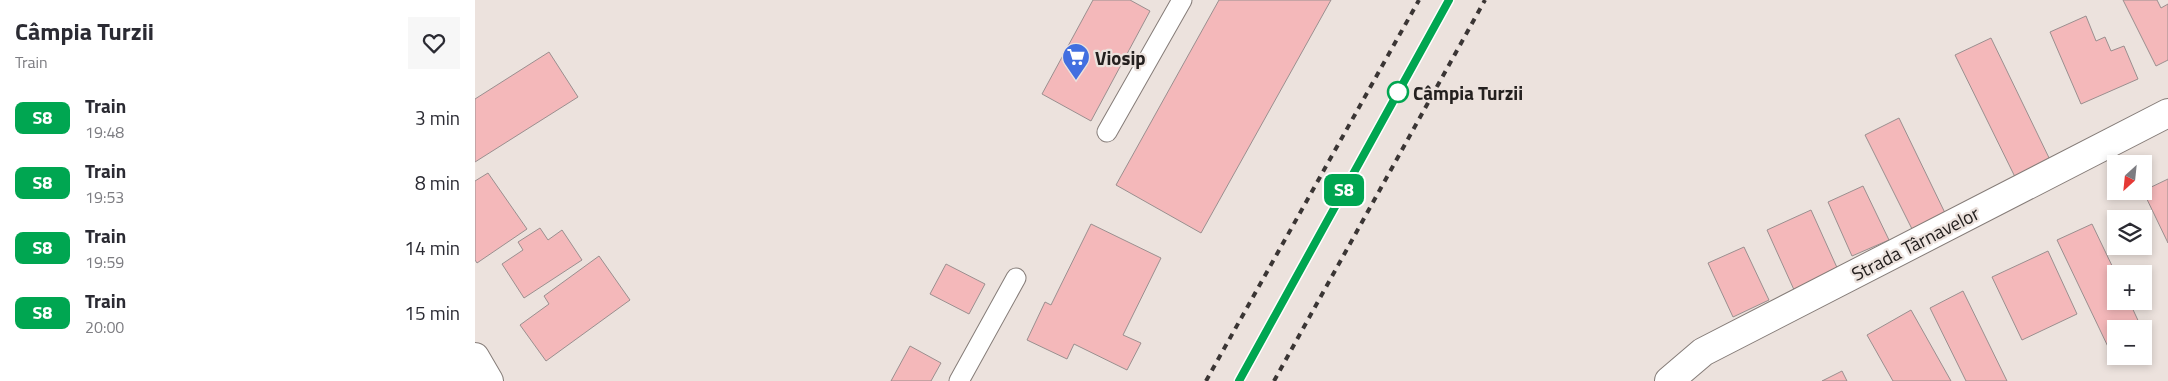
<!DOCTYPE html>
<meta charset="utf-8">
<style>
:root{--surface:#fff;--page:#f7f7f7;--text:#2b2b33;--muted:#7c7c81}
body{margin:0;font-family:"Titillium Web",sans-serif;background:var(--page);color:var(--text);height:100vh;display:flex;flex-direction:column;font-size:19px;white-space:nowrap}
*{box-sizing:border-box;margin:0}
p{font-size:16px;color:var(--muted)}
.icon{flex:none;width:28px;height:28px;fill:none;stroke:currentColor;stroke-width:2;stroke-linecap:round;stroke-linejoin:round}
.map{position:relative;flex:1;overflow:hidden}
.drawer{display:flex;flex-direction:column;background:var(--surface);width:475px}
.drawer>*{flex:none}
.badge{padding:0 10px;border-radius:8px;font-size:18px;line-height:32px}
.needle{width:32px;rotate:207deg}
.fabs{position:absolute;left:1632px;top:155px;display:grid;gap:10px}
.fabs a{display:grid;place-items:center;width:45px;height:45px;border-radius:0px;background:var(--surface);box-shadow:0 2px 8px #0003;font-size:25px}
.map>.badge{position:absolute;translate:-50% -50%;box-shadow:0 0 0 2px #fff}
.round{display:grid;place-items:center;flex:none;width:52px;height:52px;border-radius:0px;background:var(--page)}
.summary{display:flex;align-items:center;justify-content:space-between;height:85px;padding:0 15px}
h1{font-size:24px;font-weight:700;line-height:38px}
ul{padding:0;list-style:none}
li{display:flex;align-items:center;gap:15px;height:65px;padding:0 15px}
li div{flex:1}
li b{display:block;font-size:19px}
li em{font-style:normal}
li .badge{min-width:55px;font-weight:700;text-align:center}
main{display:flex;flex:1;min-height:0}
.map>svg:first-child{display:block}
.building{fill:#f4b8ba;stroke:#9a8f8f}
.lines{fill:none;stroke-linecap:round;stroke-linejoin:round}
.service-casing{stroke:#857c78;stroke-width:21}
.minor-casing{stroke:#857c78;stroke-width:30}
.service{stroke:#fff;stroke-width:19}
.minor{stroke:#fff;stroke-width:28}
.rail{stroke:#3a3534;stroke-width:4;stroke-dasharray:6 6;stroke-linecap:butt}
.line-casing{stroke:#fff;stroke-width:11}
.line{stroke:#00a651;stroke-width:8}
.stop-dot{fill:#fff;stroke:#00a651;stroke-width:2.5}
.labels{text-anchor:middle;dominant-baseline:central;stroke-width:4.5;stroke-linejoin:round;paint-order:stroke}
.poi-label{font-size:19px;font-weight:bold;fill:#24201f;stroke:#ece2dd;text-anchor:start}
.stop-label{font-size:19px;font-weight:bold;fill:#24201f;stroke:#ece2dd;text-anchor:start}
.street-label{font-size:19px;fill:#24201f;stroke:#ece2dd}
</style>
<main>
<section class="drawer">
<div class="summary"><div><h1>Câmpia Turzii</h1><p>Train</p></div><a class="round"><svg class="icon" aria-label="heart" viewBox="0 0 24 24"><path d="M12 20l-8-8c-3-5 5-10 8-4 3-6 11-1 8 4z"/></svg></a></div>
<ul>
<li><span class="badge" style="background:#00a651;color:#fff">S8</span><div><b>Train</b><p>19:48</p></div><em>3 min</em></li>
<li><span class="badge" style="background:#00a651;color:#fff">S8</span><div><b>Train</b><p>19:53</p></div><em>8 min</em></li>
<li><span class="badge" style="background:#00a651;color:#fff">S8</span><div><b>Train</b><p>19:59</p></div><em>14 min</em></li>
<li><span class="badge" style="background:#00a651;color:#fff">S8</span><div><b>Train</b><p>20:00</p></div><em>15 min</em></li>
</ul>
</section>
<div class="map">
<svg width="1693" height="381" viewBox="0 0 1693 381">
<rect width="100%" height="100%" fill="#ece2dd"/>
<g class="building">
<polygon points="618,0 655,0 675,11 616,121 567,94"/>
<polygon points="744,0 856,0 726,233 641,185"/>
<polygon points="1648,0 1682,0 1686,8 1693,4 1693,60 1681,66"/>
<polygon points="1611,16 1621,41 1630,37 1636,51 1649,46 1663,79 1606,104 1575,32"/>
<polygon points="1516,38 1577,164 1542,181 1480,55"/>
<polygon points="74,52 103,97 0,162 0,99"/>
<polygon points="1424,118 1471,215 1438,231 1390,135"/>
<polygon points="13,173 52,229 2,263 0,260 0,181"/>
<polygon points="1693,179 1693,243 1668,191"/>
<polygon points="1388,186 1414,240 1377,256 1353,202"/>
<polygon points="1336,210 1364,272 1320,292 1292,230"/>
<polygon points="616,224 686,258 648,335 666,343 652,370 599,344 592,359 552,340 570,302 576,305"/>
<polygon points="1617,224 1641,274 1641,301 1654,301 1667,329 1641,329 1641,351 1636,353 1582,240"/>
<polygon points="65,228 73,240 87,230 107,260 49,298 27,264 48,250 43,242"/>
<polygon points="1269,247 1294,300 1258,317 1233,263"/>
<polygon points="1573,251 1602,314 1547,340 1517,277"/>
<polygon points="124,256 155,300 71,361 45,325 74,304 69,296"/>
<polygon points="471,264 510,284 494,314 455,294"/>
<polygon points="1488,291 1532,381 1491,381 1455,308"/>
<polygon points="1436,310 1476,381 1418,381 1392,335"/>
<polygon points="435,346 466,363 456,381 416,381"/>
<polygon points="1367,371 1372,381 1347,381"/>
</g>
<g class="lines">
<defs>
<g id="service">
<polyline points="632,132 707,0"/>
<polyline points="484,381 541,278"/>
</g>
<g id="minor">
<polyline points="0,357 14,381"/>
<polyline points="1194,381 1228,352 1693,113"/>
</g>
</defs>
<use href="#service" class="service-casing"/>
<use href="#minor" class="minor-casing"/>
<use href="#service" class="service"/>
<use href="#minor" class="minor"/>
<g class="rail">
<polyline points="731,381 944,0"/>
<polyline points="764,381 974,0"/>
<polyline points="799,381 1010,0"/>
</g>
</g>
<g class="lines">
<defs>
<polyline id="line" points="764,381 974,0"/>
</defs>
<use href="#line" class="line-casing"/>
<use href="#line" class="line"/>
</g>
<defs>
<symbol id="supermarket-pin" viewBox="-11 -11 22 30"><path d="M0 17L-7.5 6A9.5 9.5 0 1 1 7.5 6Z" fill="#426fe0" stroke="#ece2dd"/><path d="M-6-5.5h2.5l.6 2H6L4.5 2H-2.5L-4.4-4H-6ZM-1.5 3.2a1.3 1.3 0 1 0 .1 0ZM3 3.2a1.3 1.3 0 1 0 .1 0Z" fill="#fff"/></symbol>
</defs>
<g fill-rule="evenodd">
<use href="#supermarket-pin" x="585" y="41" width="32" height="43"/>
</g>
<circle class="stop-dot" cx="923" cy="92" r="10"/>
<g class="labels">
<g class="poi-label">
<text x="620" y="57">Viosip</text>
</g>
<g class="stop-label">
<text x="938" y="92">Câmpia Turzii</text>
</g>
<g class="street-label">
<text transform="translate(1440 243) rotate(-27)">Strada Târnavelor</text>
</g>
</g>
</svg>
<div class="fabs">
<a><svg class="needle" viewBox="-14 -14 28 28"><path d="M0-13l5 13h-10z" fill="#e53935"/><path d="M0 13l5-13h-10z" fill="#7c7c81"/></svg></a>
<a><svg class="icon" aria-label="layers" viewBox="0 0 24 24"><path d="M12 4l9 5-9 5-9-5zM3 14l9 5 9-5"/></svg></a>
<a>+</a>
<a>−</a>
</div>
<b class="badge" style="left:869px;top:190px;background:#00a651;color:#fff">S8</b>
</div>
</main>
